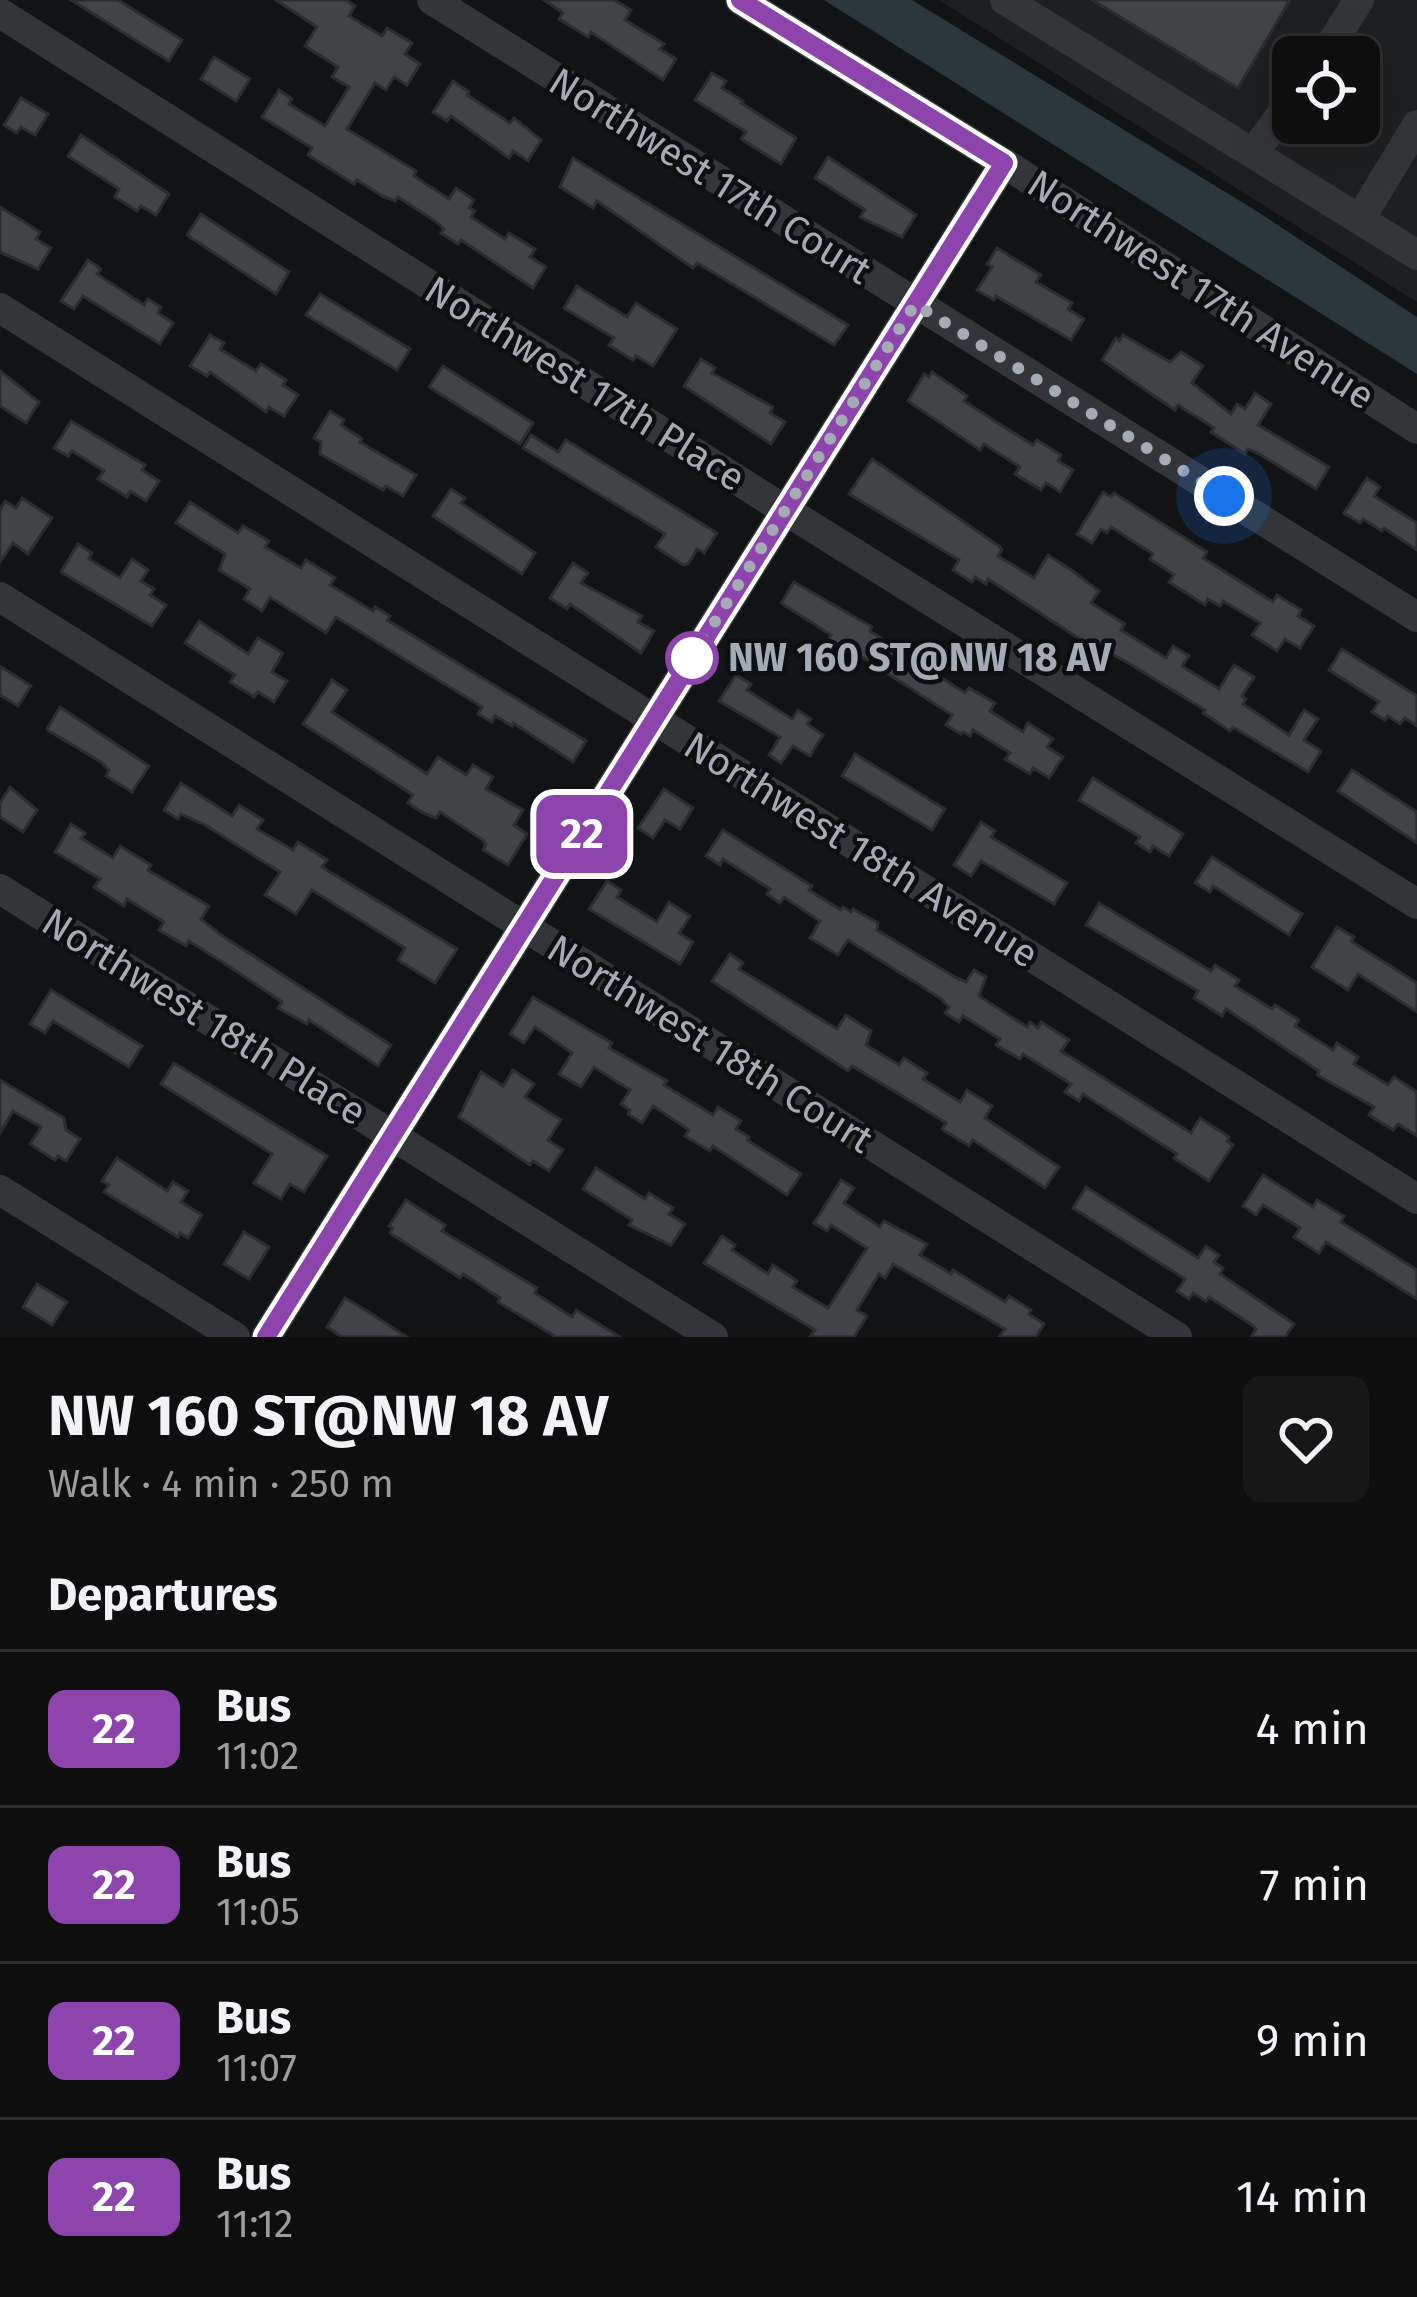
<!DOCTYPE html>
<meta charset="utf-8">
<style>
:root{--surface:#0e0e0f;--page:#171718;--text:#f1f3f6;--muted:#9b9c9e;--line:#2e2e2f}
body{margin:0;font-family:"Fira Sans",sans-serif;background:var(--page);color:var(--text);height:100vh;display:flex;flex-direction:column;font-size:45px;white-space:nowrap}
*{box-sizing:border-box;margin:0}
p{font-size:39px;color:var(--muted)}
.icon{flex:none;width:66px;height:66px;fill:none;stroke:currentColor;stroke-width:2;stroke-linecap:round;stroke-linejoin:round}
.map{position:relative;height:1337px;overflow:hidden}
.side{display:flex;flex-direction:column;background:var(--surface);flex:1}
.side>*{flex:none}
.badge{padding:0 24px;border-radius:18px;font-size:42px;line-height:78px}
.fabs{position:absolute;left:1272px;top:36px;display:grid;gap:24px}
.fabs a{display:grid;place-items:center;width:108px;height:108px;border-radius:18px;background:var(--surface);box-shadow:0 12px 48px #0002,0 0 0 3px var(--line);font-size:60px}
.you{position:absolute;width:60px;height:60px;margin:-30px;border:9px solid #fff;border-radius:50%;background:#1a73e8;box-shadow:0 0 0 18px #1a73e833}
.map>.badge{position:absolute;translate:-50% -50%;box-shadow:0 0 0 6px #fff}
h2{padding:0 48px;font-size:45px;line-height:108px}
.round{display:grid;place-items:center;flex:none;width:126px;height:126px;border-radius:18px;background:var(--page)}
.headline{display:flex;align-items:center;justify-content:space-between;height:204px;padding:0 48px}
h1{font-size:57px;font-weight:700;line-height:90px}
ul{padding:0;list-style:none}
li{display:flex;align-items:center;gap:36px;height:156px;padding:0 48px;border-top:3px solid var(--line)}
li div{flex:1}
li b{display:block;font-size:45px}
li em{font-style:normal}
li .badge{min-width:132px;font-weight:700;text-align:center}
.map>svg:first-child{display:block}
.built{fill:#1e1f21;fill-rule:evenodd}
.water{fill:#2c373c}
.building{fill:#414347;stroke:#2c2d30;stroke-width:3}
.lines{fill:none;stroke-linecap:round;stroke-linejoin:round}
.minor{stroke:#343539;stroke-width:30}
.line-casing{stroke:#fff;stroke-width:27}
.line{stroke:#8e44ad;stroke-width:18}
.walk{stroke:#a4abb4;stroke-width:12;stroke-dasharray:0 21.6}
.stop-dot{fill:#fff;stroke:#8e44ad;stroke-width:6}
.labels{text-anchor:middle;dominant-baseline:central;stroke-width:9;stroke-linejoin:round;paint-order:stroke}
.street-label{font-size:39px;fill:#a4abb4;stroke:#0d0e0f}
.stop-label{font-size:39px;font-weight:bold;fill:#a4abb4;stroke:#0d0e0f;text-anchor:start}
</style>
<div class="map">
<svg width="1417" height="1337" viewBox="0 0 1417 1337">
<rect width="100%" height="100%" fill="#121314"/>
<path class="built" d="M 939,0 L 1417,0 L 1417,302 ZM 1293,57 L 1359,57 L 1359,123 L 1293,123 Z"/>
<polygon class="water" points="824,0 912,0 1258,212 1417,317 1417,374"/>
<g class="building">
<polygon points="71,0 118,0 182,40 169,61"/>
<polygon points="276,0 346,0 355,6 349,16 382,36 387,28 412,43 405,54 420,64 407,85 394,77 386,90 375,83 347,129 416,171 414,176 449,199 456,188 474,200 469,208 475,211 471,217 505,239 509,233 535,249 530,257 546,267 533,288 461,240 458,244 441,233 444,229 435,221 398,197 395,201 382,196 357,180 354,184 308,155 312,148 262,117 279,90 292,99 289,104 325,126 349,87 332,77 338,67 305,46 317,27"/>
<polygon points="544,0 614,0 631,10 625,20 664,44 660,49 676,59 663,80 591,32 588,37 559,19 563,13"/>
<polygon points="1092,0 1290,0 1238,88"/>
<polygon points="214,57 250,79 236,101 201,79"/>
<polygon points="712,73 726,81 722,88 743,101 741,103 796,138 781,164 741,139 746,132 695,100"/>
<polygon points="453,81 469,92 467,95 510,123 514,118 541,140 528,161 513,151 509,158 451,116 447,121 433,112"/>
<polygon points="21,98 48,114 35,135 21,127 17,133 4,125"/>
<polygon points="81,135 169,194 156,215 141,206 137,211 115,197 119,189 68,156"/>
<polygon points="828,157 916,215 902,237 860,217 865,210 815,178"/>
<polygon points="573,158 848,325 834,345 697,263 693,268 597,201 593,208 560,187"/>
<polygon points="0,207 40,232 36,239 51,248 38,269 0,252"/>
<polygon points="201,214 289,272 276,294 187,235"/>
<polygon points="997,248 1041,275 1036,282 1072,303 1068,309 1084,319 1071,340 996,296 994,300 977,290 992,267 987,264"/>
<polygon points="88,260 101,269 97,274 144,305 148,299 161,307 158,313 173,323 160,344 83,296 74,309 61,301"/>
<polygon points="577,286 627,317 636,303 677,329 653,366 636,356 633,360 609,345 614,338 564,308"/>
<polygon points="320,294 410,349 397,370 306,315"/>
<polygon points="210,335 224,343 220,349 256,371 261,364 286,380 283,385 298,395 284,416 269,407 266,412 210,372 207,376 190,366"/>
<polygon points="1123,335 1170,362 1181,352 1203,366 1192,383 1231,414 1237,404 1245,409 1255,393 1271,404 1258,425 1329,467 1316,489 1261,455 1248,449 1245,454 1211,432 1214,428 1178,405 1175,410 1102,360 1116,338 1119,341"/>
<polygon points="701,359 715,368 712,373 773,407 770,413 785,422 771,444 684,386"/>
<polygon points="443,366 533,423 520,444 429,387"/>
<polygon points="0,371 39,402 26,423 0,406"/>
<polygon points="932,372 967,396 964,401 1001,425 1033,445 1037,440 1061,455 1058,461 1073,470 1060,492 1046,483 1041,490 1015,474 1020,467 984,444 980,450 908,401 924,374 929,377"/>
<polygon points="330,411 344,420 341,425 362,439 360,442 416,475 403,496 386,486 383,490 320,454 321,442 314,438"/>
<polygon points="71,421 145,465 142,470 159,481 146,501 130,491 127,497 98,479 104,471 72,451 68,456 54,448"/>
<polygon points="531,435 558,452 566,440 717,533 704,553 697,549 688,564 683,565 656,547 665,534 523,448"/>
<polygon points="872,459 999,546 1002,550 998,556 1034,578 1048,555 1073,571 1099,591 1091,603 1125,624 1121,630 1166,658 1173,646 1189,656 1182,666 1219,689 1234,665 1254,677 1242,696 1246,699 1243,704 1289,735 1304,710 1318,719 1304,740 1321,751 1308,772 1233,727 1230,731 1203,713 1205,710 1130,664 1110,653 1107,657 988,579 986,584 975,577 972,582 953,570 959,560 849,494"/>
<polygon points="1367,478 1380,487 1374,496 1417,523 1417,550 1384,528 1382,531 1363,519 1360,523 1344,513"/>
<polygon points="451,489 465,498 461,503 535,553 522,574 433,516"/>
<polygon points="1103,492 1111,497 1114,493 1207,552 1203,558 1273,602 1277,595 1301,610 1298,616 1314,626 1300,648 1285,639 1277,651 1252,635 1260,623 1223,601 1220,606 1208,599 1205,605 1169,582 1174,575 1150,559 1153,554 1111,527 1107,533 1101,529 1092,543 1077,534"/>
<polygon points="22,498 52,518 28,554 13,543 0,562 0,510 5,501 16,508"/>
<polygon points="190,502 238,533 243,526 269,541 265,547 301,568 306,560 335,578 330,585 373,611 375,607 390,616 387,620 586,741 573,762 513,723 512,726 495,716 492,722 478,714 482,707 336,617 326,633 270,597 262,611 244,599 250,589 219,570 225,554 176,523"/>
<polygon points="78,544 92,553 89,559 120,578 132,559 148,570 141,581 154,589 150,595 166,605 152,626 61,572"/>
<polygon points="573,563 588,573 581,583 642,616 638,622 654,631 641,653 570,604 567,609 550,598"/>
<polygon points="794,582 872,627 870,631 965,693 969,688 995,703 990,711 1023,732 1028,723 1053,739 1047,747 1063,757 1049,778 1033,768 1030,774 1005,759 1010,753 973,730 970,736 963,732 961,734 946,725 952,715 854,652 850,657 842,652 835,663 820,653 831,635 781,603"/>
<polygon points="199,621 248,654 258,638 283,653 272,672 287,681 274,702 258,692 254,697 230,682 235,675 185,643"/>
<polygon points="1342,649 1417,696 1417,726 1405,718 1400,724 1388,716 1385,720 1372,712 1379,702 1329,670"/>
<polygon points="0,666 31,686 18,706 0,695"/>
<polygon points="736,675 751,684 747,690 792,719 798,710 811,719 807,724 823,735 810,756 793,746 781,763 769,755 780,737 719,701"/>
<polygon points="332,680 347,690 332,712 427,774 438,757 466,775 473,765 493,777 486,789 523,810 514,825 527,834 508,865 483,850 486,844 483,840 440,812 436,818 423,813 408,803 413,795 303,724"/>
<polygon points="60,707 149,766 132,792 106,776 109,770 101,762 49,731 47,729"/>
<polygon points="855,754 945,809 932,830 842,776"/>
<polygon points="1352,770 1417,812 1417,843 1338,791"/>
<polygon points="1093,778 1183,834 1169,856 1153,846 1150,852 1136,843 1140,837 1079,800"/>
<polygon points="181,783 232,816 239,805 263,820 257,829 293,850 298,842 327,860 322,867 457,949 435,983 398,960 405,948 312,890 296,914 265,895 280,872 205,825 181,814 178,819 164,810"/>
<polygon points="10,787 37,810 23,832 0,817 0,803"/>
<polygon points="664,789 693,808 680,829 665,820 653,838 638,828"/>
<polygon points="981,822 995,831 991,837 1067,883 1054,904 981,861 971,876 954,865"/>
<polygon points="71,824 85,833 81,838 113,858 120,846 151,865 148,870 209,906 201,919 221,935 391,1045 378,1066 309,1020 307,1024 278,1008 282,1002 224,963 189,941 186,946 159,930 164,922 127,899 124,906 94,887 100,879 55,852"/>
<polygon points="723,830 812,886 809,890 841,910 843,907 851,912 853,909 878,923 877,930 953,976 966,982 974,970 986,977 979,996 1027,1027 1030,1022 1038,1028 1041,1022 1069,1040 1061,1051 1191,1133 1200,1118 1229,1137 1227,1141 1233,1145 1209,1181 1174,1158 1177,1154 1083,1094 1079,1101 1065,1092 1071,1084 1023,1054 1020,1059 996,1045 1000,1039 963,1016 959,1022 945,1013 949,1007 940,998 848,940 838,955 810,938 820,921 784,897 780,903 767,894 770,889 723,859 720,865 706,856"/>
<polygon points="1212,857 1302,914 1289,935 1213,886 1210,892 1195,883"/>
<polygon points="607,881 621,890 617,897 657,922 669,902 690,916 679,933 693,942 680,964 589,909"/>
<polygon points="1099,903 1211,971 1215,965 1239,980 1235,986 1272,1009 1275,1005 1299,1020 1295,1026 1333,1050 1337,1043 1358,1057 1354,1064 1388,1085 1394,1077 1417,1092 1417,1136 1398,1124 1393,1130 1369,1115 1374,1107 1317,1075 1319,1071 1226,1009 1222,1016 1194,998 1198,991 1086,925"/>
<polygon points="1337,927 1354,937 1351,941 1417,983 1417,1012 1358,974 1348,990 1312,967"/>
<polygon points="730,954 743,963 739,969 837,1029 846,1015 871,1031 866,1045 899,1065 904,1058 927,1073 923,1079 960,1102 967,1090 992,1106 985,1118 1059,1167 1045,1188 973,1140 969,1146 942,1129 946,1123 909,1100 852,1066 848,1071 712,981"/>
<polygon points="51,990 142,1046 129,1067 53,1021 45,1033 30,1024"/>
<polygon points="533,997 612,1043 609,1048 667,1081 664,1085 713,1115 718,1107 741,1121 736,1129 749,1137 747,1140 801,1174 787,1195 713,1146 710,1151 685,1136 689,1130 653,1106 642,1123 628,1114 630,1110 621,1104 630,1090 594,1067 581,1087 559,1074 572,1053 535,1027 524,1043 510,1034"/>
<polygon points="174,1063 327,1156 304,1192 290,1184 281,1199 254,1183 272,1154 161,1084"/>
<polygon points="513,1070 534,1084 525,1097 561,1120 548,1140 563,1150 549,1171 533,1161 530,1165 459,1117 481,1072 503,1086"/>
<polygon points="0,1080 64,1118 66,1130 80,1139 66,1161 58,1156 55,1160 30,1144 41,1127 13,1111 0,1133"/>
<polygon points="117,1158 167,1191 173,1182 188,1191 181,1202 202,1215 188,1238 180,1233 178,1237 104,1192 109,1185 102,1181"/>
<polygon points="596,1168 645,1199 649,1193 673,1208 669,1214 685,1224 671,1245 629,1225 632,1220 583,1189"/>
<polygon points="1263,1175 1313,1207 1317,1200 1344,1216 1341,1222 1417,1270 1417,1299 1326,1242 1319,1253 1294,1237 1300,1228 1263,1205 1256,1215 1243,1206"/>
<polygon points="841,1180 854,1188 844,1203 880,1227 884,1221 927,1244 920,1255 951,1274 953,1270 1005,1302 1009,1296 1031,1310 1029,1314 1044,1324 1036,1337 999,1337 1005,1329 893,1264 885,1278 879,1274 857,1310 867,1316 854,1337 810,1337 815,1330 704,1263 722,1236 735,1245 732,1250 768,1274 773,1265 797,1281 793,1287 828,1308 867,1248 831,1225 827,1231 814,1223"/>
<polygon points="1086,1187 1198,1258 1206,1246 1219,1255 1214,1262 1223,1268 1220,1274 1294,1324 1285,1337 1251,1337 1256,1329 1252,1325 1209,1297 1206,1301 1193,1293 1189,1299 1177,1291 1185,1279 1073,1208"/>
<polygon points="406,1200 445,1225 442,1231 537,1288 535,1293 572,1317 576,1310 620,1337 556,1337 498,1302 500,1298 463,1274 460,1278 390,1233 393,1228 389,1226"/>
<polygon points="244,1232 269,1247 249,1279 224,1264"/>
<polygon points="37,1284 67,1302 52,1325 23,1307"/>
<polygon points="345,1298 367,1311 407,1337 342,1337 327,1327"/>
</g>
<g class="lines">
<g class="minor">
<polyline points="432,0 1417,617"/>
<polyline points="740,0 1004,163 1417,429"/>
<polyline points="1005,0 1417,255"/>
<polyline points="0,13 785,510 1417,904"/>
<polyline points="1323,57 1359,0"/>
<polyline points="1253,153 1293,99"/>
<polyline points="1360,219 1417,125"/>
<polyline points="0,308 1417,1199"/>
<polyline points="0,597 1177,1337"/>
<polyline points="0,889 713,1337"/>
<polyline points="0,1190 235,1337"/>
<polyline points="266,1337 1004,163"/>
</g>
</g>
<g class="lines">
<defs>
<polyline id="line" points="266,1337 1004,163 740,0"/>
</defs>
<use href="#line" class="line-casing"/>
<use href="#line" class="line"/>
<polyline class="walk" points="692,658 915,304 1224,496"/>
</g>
<circle class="stop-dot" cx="692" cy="658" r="24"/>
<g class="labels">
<g class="street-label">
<text transform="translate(710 176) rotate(32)">Northwest 17th Court</text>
<text transform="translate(1201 290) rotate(33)">Northwest 17th Avenue</text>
<text transform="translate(585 384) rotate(32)">Northwest 17th Place</text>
<text transform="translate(861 850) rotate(32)">Northwest 18th Avenue</text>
<text transform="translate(204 1017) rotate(32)">Northwest 18th Place</text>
<text transform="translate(710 1044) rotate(32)">Northwest 18th Court</text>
</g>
<g class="stop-label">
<text x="728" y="658">NW 160 ST@NW 18 AV</text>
</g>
</g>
</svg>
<div class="fabs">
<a><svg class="icon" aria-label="locate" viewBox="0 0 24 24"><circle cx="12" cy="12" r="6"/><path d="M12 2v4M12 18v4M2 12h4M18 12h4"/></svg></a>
</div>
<div class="you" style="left:1224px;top:496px"></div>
<b class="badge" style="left:582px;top:834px;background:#8e44ad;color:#fff">22</b>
</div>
<section class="side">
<div class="headline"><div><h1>NW 160 ST@NW 18 AV</h1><p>Walk · 4 min · 250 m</p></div><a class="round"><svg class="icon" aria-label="heart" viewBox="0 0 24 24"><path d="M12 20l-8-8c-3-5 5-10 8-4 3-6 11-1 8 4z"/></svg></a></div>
<h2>Departures</h2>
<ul>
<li><span class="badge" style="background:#8e44ad;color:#fff">22</span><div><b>Bus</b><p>11:02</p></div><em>4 min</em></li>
<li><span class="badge" style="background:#8e44ad;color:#fff">22</span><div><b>Bus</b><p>11:05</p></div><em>7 min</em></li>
<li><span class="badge" style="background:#8e44ad;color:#fff">22</span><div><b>Bus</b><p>11:07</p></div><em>9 min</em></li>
<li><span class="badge" style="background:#8e44ad;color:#fff">22</span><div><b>Bus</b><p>11:12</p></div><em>14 min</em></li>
</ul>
</section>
